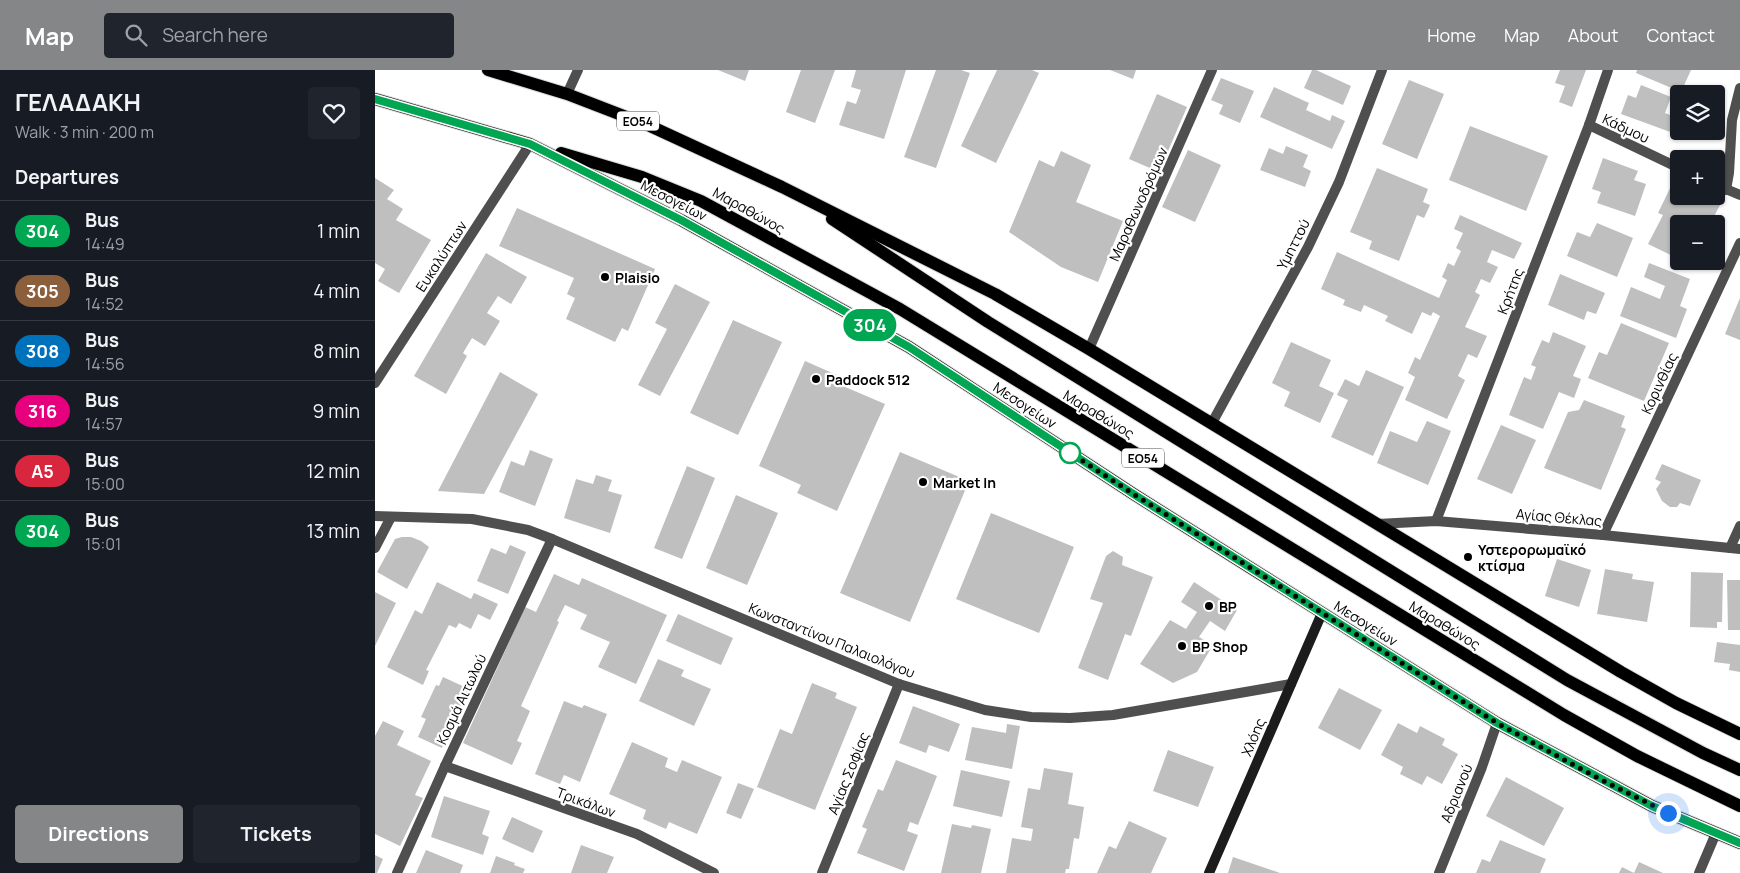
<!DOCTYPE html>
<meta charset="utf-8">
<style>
:root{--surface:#171b24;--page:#20242c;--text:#f1f3f6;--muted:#9ea1a6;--line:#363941;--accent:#858687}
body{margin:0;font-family:Manrope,sans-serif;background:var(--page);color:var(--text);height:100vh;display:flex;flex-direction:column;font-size:19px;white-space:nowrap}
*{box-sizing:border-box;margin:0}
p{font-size:16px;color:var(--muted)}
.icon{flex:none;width:28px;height:28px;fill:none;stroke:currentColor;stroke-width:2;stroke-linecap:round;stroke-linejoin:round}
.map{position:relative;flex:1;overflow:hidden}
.details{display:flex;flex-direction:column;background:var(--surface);width:375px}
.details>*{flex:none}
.badge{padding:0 10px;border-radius:16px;font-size:18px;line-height:32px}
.buttons{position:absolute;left:1295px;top:15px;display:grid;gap:10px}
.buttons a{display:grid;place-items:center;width:55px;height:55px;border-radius:5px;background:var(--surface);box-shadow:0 1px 4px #0004;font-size:25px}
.you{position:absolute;width:25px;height:25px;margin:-12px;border:4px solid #fff;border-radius:50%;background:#1a73e8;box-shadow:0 0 0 8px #1a73e833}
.map>.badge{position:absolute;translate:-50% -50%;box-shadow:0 0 0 2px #fff}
h2{padding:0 15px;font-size:19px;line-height:45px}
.round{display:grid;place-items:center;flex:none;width:52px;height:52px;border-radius:5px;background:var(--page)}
.headline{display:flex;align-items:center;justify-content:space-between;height:85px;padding:0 15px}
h1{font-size:24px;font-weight:700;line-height:38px}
.cta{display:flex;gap:10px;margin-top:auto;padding:10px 15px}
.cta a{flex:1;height:58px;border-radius:5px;background:var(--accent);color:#fff;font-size:20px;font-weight:700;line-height:58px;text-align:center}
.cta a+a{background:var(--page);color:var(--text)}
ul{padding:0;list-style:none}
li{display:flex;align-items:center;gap:15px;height:60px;padding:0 15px;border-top:1px solid var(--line)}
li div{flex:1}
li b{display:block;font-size:19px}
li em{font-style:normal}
li .badge{min-width:55px;font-weight:700;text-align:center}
header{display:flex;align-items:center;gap:30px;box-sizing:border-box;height:70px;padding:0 25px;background:var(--accent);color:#fff}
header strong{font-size:24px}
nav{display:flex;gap:28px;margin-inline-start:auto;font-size:18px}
.search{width:350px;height:45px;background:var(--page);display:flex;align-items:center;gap:12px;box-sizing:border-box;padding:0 18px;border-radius:5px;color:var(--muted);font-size:19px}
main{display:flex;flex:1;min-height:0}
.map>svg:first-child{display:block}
.building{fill:#bfbfbf}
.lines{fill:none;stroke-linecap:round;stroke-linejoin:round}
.primary-casing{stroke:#dbdbdb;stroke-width:14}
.street{stroke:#4f4f4f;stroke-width:10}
.secondary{stroke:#1c1c1c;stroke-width:10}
.primary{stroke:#000;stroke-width:12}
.line-casing{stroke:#fff;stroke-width:11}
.line{stroke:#00a651;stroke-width:8}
.walk{stroke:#000;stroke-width:5;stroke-dasharray:0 9}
.poi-dot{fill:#000;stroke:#fff;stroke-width:2}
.stop-dot{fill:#fff;stroke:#00a651;stroke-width:2.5}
.labels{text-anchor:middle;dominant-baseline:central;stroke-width:4.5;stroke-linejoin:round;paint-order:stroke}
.shield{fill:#fff;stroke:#4c4c4c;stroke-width:1}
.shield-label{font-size:12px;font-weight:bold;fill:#000}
.street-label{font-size:14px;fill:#000;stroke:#fff}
.poi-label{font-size:14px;font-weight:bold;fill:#000;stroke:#fff;text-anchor:start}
</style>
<header>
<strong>Map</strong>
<div class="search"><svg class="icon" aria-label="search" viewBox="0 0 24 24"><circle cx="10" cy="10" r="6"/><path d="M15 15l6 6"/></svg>Search here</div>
<nav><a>Home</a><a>Map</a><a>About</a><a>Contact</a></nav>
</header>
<main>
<section class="details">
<div class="headline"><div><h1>ΓΕΛΑΔΑΚΗ</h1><p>Walk · 3 min · 200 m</p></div><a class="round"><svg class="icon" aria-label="heart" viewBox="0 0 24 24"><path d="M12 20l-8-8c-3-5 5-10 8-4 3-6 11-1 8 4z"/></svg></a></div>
<h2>Departures</h2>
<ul>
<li><span class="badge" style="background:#00a651;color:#fff">304</span><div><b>Bus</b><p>14:49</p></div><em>1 min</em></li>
<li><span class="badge" style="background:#8b5e3c;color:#fff">305</span><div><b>Bus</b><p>14:52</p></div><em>4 min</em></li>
<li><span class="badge" style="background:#0072bc;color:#fff">308</span><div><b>Bus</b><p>14:56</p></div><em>8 min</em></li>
<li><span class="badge" style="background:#e6007e;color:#fff">316</span><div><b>Bus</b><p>14:57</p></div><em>9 min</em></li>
<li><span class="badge" style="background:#d7263d;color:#fff">A5</span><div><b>Bus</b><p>15:00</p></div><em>12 min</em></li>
<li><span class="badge" style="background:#00a651;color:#fff">304</span><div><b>Bus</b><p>15:01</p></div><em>13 min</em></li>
</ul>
<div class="cta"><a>Directions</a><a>Tickets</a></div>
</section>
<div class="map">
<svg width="1365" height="803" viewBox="0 0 1365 803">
<rect width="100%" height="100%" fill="#fff"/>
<g class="building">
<polygon points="343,0 374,0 370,11"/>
<polygon points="426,0 460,0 440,53 411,42"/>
<polygon points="481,0 531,0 509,69 464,55 472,31 481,34 486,20 476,17"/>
<polygon points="561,0 586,0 595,3 561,98 529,87"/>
<polygon points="622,0 657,0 664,3 621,93 586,76"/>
<polygon points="735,0 761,0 758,9"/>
<polygon points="937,0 941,0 976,16 968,35 929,18"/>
<polygon points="1185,0 1211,0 1197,37 1184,32 1190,16 1180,13"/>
<polygon points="1262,0 1316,0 1306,22 1261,3"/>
<polygon points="846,8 879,21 865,53 844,44 848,35 836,30"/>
<polygon points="1034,10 1069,24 1042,89 1007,74"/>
<polygon points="1266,15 1296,27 1290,43 1303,48 1298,63 1246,44 1253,25 1261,28"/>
<polygon points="899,17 934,33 931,40 955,51 957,45 970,51 957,79 885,47"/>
<polygon points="782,24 812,37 784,102 754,89"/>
<polygon points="1095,56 1173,86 1151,141 1074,110"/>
<polygon points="911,76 933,85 928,97 936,101 930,117 885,100 894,78 908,84"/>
<polygon points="813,80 846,95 820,152 787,137"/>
<polygon points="686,81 716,95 701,132 748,151 723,212 686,197 634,162 664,90 679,97"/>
<polygon points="1228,88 1263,101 1259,110 1271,114 1260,146 1222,133 1226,122 1217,119"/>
<polygon points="1002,98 1053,119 1048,132 1055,135 1049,148 1042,145 1024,191 994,179 997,171 975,162"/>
<polygon points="0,108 19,120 12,129 28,139 21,150 56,170 24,223 3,211 10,199 0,193"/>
<polygon points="1298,112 1304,115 1304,126 1328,126 1345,135 1335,154 1304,154 1304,189 1273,174 1288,145 1283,143"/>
<polygon points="142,138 280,199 253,261 247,258 240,272 191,249 200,228 192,224 199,208 124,176"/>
<polygon points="1085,145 1147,173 1139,189 1117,180 1112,192 1123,197 1115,213 1106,209 1100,222 1105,225 1090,257 1112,266 1102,288 1093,284 1083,306 1090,310 1072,349 1030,330 1040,307 1033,303 1040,287 1045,290 1065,246 1058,242 1056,246 1047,242 1037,264 1010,251 1013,246 989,235 986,242 968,235 970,230 946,219 962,182 1064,228 1072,210 1067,207 1073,193 1079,196 1086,181 1081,178 1088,163 1079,159"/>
<polygon points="1222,153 1258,168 1242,207 1192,186 1202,162 1215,167"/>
<polygon points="111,183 152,207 136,234 123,226 112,243 125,251 110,276 97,268 88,283 92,286 71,324 39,306"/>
<polygon points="1309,191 1326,191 1323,198"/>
<polygon points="1274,193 1315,209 1305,236 1312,239 1301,268 1245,246 1256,217 1285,229 1290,216 1269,207"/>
<polygon points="1185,204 1230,223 1221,244 1212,241 1209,250 1173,235"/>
<polygon points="300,214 335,232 285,326 263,315 292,259 280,253"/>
<polygon points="1365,228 1365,270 1350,264"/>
<polygon points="358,250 407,272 363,365 315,343"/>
<polygon points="1246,253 1294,273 1269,331 1213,308 1224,282 1232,285"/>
<polygon points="1178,262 1211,276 1198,306 1206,309 1199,328 1184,322 1168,359 1134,345 1149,307 1156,310 1161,297 1156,295 1167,270 1174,273"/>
<polygon points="916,272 956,290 944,316 959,323 945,353 909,336 915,322 897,313"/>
<polygon points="430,291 471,309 468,316 510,334 462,441 422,423 426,415 384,396"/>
<polygon points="991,300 1029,317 998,386 956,367 973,330 962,325 970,309 984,316"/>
<polygon points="125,302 163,324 109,424 63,421"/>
<polygon points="1209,330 1250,346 1246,357 1251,359 1226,420 1169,398 1193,342 1204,340"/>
<polygon points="1052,351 1076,361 1053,415 1002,393 1015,361 1042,372"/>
<polygon points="1126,355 1161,370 1137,424 1102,409"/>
<polygon points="155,380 178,389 160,436 124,422 136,391 149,396"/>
<polygon points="525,382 594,411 535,552 465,523"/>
<polygon points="1287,394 1326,410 1315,436 1305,433 1302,437 1295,437 1287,431 1281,419 1286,412 1280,409"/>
<polygon points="312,396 340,408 307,489 279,478"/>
<polygon points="221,405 237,410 233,421 247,425 235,463 189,448 201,409 218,414"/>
<polygon points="361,425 403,443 372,515 331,498"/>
<polygon points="616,443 699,477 664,563 581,529"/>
<polygon points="27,467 36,467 46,471 54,477 32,519 2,502 20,469"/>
<polygon points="135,475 151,482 133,524 102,511 116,478 131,484"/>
<polygon points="738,481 748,487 747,495 778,507 756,566 750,564 733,610 703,598 728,533 715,529 731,486"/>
<polygon points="1182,489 1216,500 1204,537 1170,526"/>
<polygon points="1230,499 1258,504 1257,509 1279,512 1272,552 1222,544"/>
<polygon points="1316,502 1348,503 1347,552 1342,552 1342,558 1315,557"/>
<polygon points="179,504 204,515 207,508 292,545 261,614 223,597 235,572 205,559 212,545 190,535 182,551 184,552 146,636 155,641 142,671 147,673 137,695 88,673 150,537 161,542"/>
<polygon points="1352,510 1365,510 1365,560 1353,560"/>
<polygon points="62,512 96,529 99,523 123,534 115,550 103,544 96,559 84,553 81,558 74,555 51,600 54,601 48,615 12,597 40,540 47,544"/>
<polygon points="819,512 862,540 850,561 835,551 824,567 838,575 822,602 798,613 765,594 795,550 811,559 822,542 806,532"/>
<polygon points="0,522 21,533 0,576"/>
<polygon points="303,544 358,568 346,595 291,571"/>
<polygon points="1342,572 1365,575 1365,602 1354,600 1355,594 1339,592"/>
<polygon points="283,589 309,600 306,606 336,619 319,656 264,631"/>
<polygon points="68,607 94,619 67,678 43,667 51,649 46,647 61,615 64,616"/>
<polygon points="437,613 462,623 460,628 482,637 440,740 382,717 405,659 417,664"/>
<polygon points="964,618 1007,640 985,680 943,658"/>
<polygon points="189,631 207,638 209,635 232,644 205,712 189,705 185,714 160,704"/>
<polygon points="538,636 585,654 574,682 554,675 551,683 524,673"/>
<polygon points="8,651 29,661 22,675 56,691 40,725 48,728 25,776 0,764 0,666"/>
<polygon points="1023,653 1042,663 1045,656 1070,669 1067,675 1083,684 1067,714 1052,706 1047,715 1025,704 1028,697 1006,685"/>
<polygon points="632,654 645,656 637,699 590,690 597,657 631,663"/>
<polygon points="257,672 293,688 290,697 302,702 307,690 347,707 322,764 294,752 291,759 268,749 271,740 234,724"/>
<polygon points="793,680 839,697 823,737 778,721"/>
<polygon points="521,690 562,706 543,755 535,752 532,761 543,765 529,801 482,783 492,759 487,757 503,719 508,721"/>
<polygon points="669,698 698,703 693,734 709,737 704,769 699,768 694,799 691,799 690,803 631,803 637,768 656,771 658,759 646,757 653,718 665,720"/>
<polygon points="586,700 635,711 627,747 578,736"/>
<polygon points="1131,707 1189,738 1169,776 1111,746"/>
<polygon points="363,713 379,719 366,749 351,743"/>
<polygon points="69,726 115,741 107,764 114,767 108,785 56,767"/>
<polygon points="137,747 168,761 158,783 127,769"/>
<polygon points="754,751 792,768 776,803 722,803 734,776 741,779"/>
<polygon points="577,754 596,758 597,755 616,759 606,803 566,803"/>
<polygon points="1125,770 1171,789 1165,803 1101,803 1107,789 1115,792"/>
<polygon points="206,775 239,787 232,803 196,803"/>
<polygon points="51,780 88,795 85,803 41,803"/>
<polygon points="0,785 8,789 2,803 0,803"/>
<polygon points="121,786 140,793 139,795 150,799 148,803 115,803"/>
<polygon points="858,787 905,803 853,803"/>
<polygon points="1264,792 1288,803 1259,803"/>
<polygon points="1247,797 1259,803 1244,803"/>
</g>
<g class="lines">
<defs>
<g id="primary">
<polyline points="113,0 192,24 275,56 407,117 620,224 714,279 1246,602 1301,633 1365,664"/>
<polyline points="0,29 155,74 306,150 534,277 760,425 1122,653 1277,736 1365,773"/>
<polyline points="186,83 267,107 326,131 525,239 1189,645 1262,686 1365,736"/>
<polyline points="457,149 613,252 1192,610 1328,683 1365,700"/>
</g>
</defs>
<use href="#primary" class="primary-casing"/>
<g class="street">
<polyline points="192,24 203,0"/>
<polyline points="1214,55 1304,98"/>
<polyline points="1341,115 1365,125"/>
<polyline points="1351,120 1354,103 1357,50 1365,18"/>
<polyline points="714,279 837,0"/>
<polyline points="0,313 155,74"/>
<polyline points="837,353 933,177 964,112 1007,0"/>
<polyline points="0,446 97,449 153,460 177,469 524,614 610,640 656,647 695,648 738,645 916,614"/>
<polyline points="1061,451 1214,55 1233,0"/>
<polyline points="1002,454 1061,451 1228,465 1365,479"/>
<polyline points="1228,465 1365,173"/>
<polyline points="0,478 16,447"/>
<polyline points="1355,478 1365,456"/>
<polyline points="70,696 262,764 339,803"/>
<polyline points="22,803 70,696 177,469"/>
<polyline points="447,803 524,614"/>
<polyline points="1064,803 1107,697 1122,653"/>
<polyline points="1324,803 1341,763"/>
</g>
<polyline class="secondary" points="834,803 947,543"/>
<use href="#primary" class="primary"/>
</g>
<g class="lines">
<defs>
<polyline id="line" points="0,29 155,74 306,150 534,277 760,425 1122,653 1277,736 1365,773"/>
</defs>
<use href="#line" class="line-casing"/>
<use href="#line" class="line"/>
<polyline class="walk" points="695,383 694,382 760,425 1122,653 1219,706 1293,743"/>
</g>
<g class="poi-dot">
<circle cx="230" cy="207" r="5"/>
<circle cx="441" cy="309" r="5"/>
<circle cx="548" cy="412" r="5"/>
<circle cx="1093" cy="487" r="5"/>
<circle cx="834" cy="536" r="5"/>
<circle cx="807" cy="576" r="5"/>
</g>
<circle class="stop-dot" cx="695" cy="383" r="10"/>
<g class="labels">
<g class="shield">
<rect x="242" y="41.5" width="42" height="19" rx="4"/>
<rect x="747" y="378.5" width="42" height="19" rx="4"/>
</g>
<g class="shield-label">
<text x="263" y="51">ΕΟ54</text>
<text x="768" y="388">ΕΟ54</text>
</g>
<g class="street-label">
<text transform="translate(1251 58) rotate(25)">Κάδμου</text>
<text transform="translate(299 130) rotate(27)">Μεσογείων</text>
<text transform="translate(763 134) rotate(-66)">Μαραθωνοδρόμων</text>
<text transform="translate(374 140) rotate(29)">Μαραθώνος</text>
<text transform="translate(918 174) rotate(-63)">Υμηττού</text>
<text transform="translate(66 186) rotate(-57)">Ευκαλύπτων</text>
<text transform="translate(1135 221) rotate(-69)">Κρήτης</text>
<text transform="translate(1284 313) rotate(-65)">Κορινθίας</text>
<text transform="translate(650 335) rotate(33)">Μεσογείων</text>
<text transform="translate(724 344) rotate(31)">Μαραθώνος</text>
<text transform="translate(1184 447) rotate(5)">Αγίας Θέκλας</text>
<text transform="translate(991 553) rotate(32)">Μεσογείων</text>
<text transform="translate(1070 555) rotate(31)">Μαραθώνος</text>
<text transform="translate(457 570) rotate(22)">Κωνσταντίνου Παλαιολόγου</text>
<text transform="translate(86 629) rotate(-65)">Κοσμά Αιτωλού</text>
<text transform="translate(878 667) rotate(-67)">Χλόης</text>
<text transform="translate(473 703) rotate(-68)">Αγίας Σοφίας</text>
<text transform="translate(1081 723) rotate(-68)">Αδριανού</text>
<text transform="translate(211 732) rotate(20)">Τρικάλων</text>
</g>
<g class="poi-label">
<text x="240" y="207">Plaisio</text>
<text x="451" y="309">Paddock 512</text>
<text x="558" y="412">Market In</text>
<text x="1103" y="479">Υστερορωμαϊκό<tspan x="1103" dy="16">κτίσμα</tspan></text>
<text x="844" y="536">BP</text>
<text x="817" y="576">BP Shop</text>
</g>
</g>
</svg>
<div class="buttons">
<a><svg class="icon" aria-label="layers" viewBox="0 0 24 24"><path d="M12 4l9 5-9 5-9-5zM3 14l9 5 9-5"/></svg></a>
<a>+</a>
<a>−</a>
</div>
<div class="you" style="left:1293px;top:743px"></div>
<b class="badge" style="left:495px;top:255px;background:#00a651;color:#fff">304</b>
</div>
</main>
